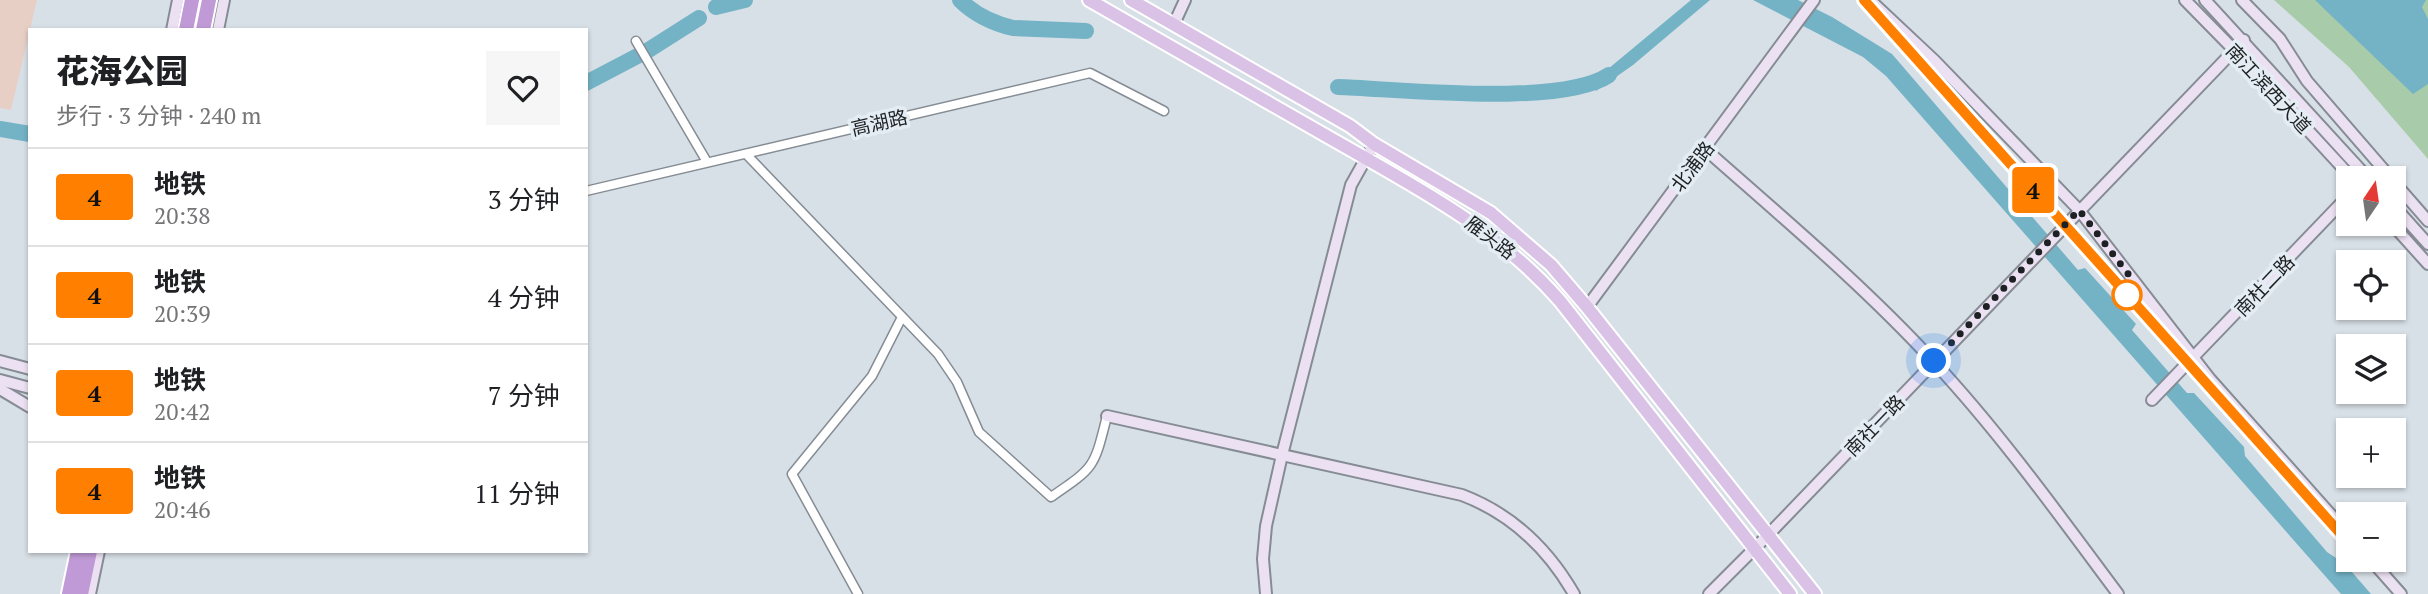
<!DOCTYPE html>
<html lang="zh">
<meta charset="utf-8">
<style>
:root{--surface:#fff;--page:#f6f6f6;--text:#202124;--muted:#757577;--line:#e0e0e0}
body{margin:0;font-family:"PT Serif","Noto Sans SC",serif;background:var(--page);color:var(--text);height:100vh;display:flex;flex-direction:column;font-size:26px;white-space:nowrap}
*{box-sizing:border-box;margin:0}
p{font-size:23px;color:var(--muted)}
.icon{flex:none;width:38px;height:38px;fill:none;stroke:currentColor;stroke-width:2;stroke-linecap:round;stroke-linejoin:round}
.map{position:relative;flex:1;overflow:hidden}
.panel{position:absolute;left:28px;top:28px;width:560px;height:525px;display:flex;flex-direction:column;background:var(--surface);border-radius:0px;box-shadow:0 2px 5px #0004}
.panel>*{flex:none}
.badge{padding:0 14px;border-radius:5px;font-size:24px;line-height:46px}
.needle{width:46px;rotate:13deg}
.buttons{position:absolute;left:2336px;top:166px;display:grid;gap:14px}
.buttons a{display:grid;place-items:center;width:70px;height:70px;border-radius:0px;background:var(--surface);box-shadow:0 2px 5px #0004;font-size:35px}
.you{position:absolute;width:35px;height:35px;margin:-18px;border:5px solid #fff;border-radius:50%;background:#1a73e8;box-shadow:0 0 0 10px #1a73e833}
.map>.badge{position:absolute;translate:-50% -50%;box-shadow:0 0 0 4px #fff}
.round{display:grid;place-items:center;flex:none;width:74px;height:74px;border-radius:0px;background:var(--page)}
.overview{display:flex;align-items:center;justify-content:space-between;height:119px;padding:0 28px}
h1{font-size:33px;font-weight:800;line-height:52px}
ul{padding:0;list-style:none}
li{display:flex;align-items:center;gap:21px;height:98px;padding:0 28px;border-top:2px solid var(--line)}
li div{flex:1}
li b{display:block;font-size:26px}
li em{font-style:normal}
li .badge{min-width:77px;font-weight:700;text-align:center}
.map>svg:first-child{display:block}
.education{fill:#e8cfc6}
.green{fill:#a8cbaa}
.water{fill:#74b3c6}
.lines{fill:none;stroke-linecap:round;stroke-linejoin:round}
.river{stroke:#74b3c6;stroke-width:16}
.street-casing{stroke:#858c93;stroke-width:11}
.secondary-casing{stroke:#858c93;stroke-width:14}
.primary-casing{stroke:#fff;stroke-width:16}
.highway-casing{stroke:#fff;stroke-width:18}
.street{stroke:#fff;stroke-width:8}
.secondary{stroke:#ece1f3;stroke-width:10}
.primary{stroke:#d9c2e6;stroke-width:12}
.highway{stroke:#c09ad6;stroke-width:14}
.line-casing{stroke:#fff;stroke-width:16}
.line{stroke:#ff7f00;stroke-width:10}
.walk{stroke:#1e2123;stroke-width:7;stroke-dasharray:0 12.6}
.stop-dot{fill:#fff;stroke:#ff7f00;stroke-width:3.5}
.labels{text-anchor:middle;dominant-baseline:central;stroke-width:7;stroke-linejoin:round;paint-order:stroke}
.street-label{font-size:19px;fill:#1e2123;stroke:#e5edf4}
</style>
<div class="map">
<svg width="2428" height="594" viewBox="0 0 2428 594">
<rect width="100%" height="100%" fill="#d8e0e7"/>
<polygon class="education" points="0,0 37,0 11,110 0,108"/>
<polygon class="green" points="2274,0 2428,0 2428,159 2349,67"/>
<g class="water">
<polygon points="1691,0 1710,0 1633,65 1596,91 1589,79 1608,69"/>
<polygon points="1753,0 1798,0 1832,17 1892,54 2078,270 2085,268 2136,324 2132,330 2187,393 2194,393 2244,447 2245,456 2327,552 2345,564 2371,594 2341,594 1886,76 1863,57"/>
<polygon points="2315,0 2426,0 2422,7 2428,19 2428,84 2413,94"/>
</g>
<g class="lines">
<g class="river">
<path d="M 960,0 C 975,15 992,23 1013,28 L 1086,31"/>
<polyline points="716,7 745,0"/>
<polyline points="586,83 647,51 699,18"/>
<path d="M 1338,87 C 1400,89 1561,107 1609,75"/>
<polyline points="0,129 30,134"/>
</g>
<defs>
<g id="street">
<polyline points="636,41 707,162"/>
<path d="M 746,154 L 938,354 L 957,382 L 979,432 L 1051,497 C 1095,467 1094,468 1107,416"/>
<polyline points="586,191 1090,73 1164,111"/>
<polyline points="858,594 792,474 872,376 902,317"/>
</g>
<g id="secondary">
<polyline points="1870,0 1935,61 2079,210 2210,379 2348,534"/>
<polyline points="2185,0 2234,50 2352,178"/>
<polyline points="2205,0 2368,178"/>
<polyline points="2242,0 2280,39 2307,81 2391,178"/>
<polyline points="1174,24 1185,0"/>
<polyline points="172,30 178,0"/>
<polyline points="218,30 224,0"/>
<path d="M 1705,149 C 1783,218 1863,285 1934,362 C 2001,434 2059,515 2118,594"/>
<polyline points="2394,182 2428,221"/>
<polyline points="2394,206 2428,244"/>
<polyline points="2392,224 2428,264"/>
<polyline points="1587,307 1814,0"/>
<polyline points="0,361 30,369"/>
<polyline points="0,380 30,388"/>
<polyline points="0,389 30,407"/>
<polyline points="2152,400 2348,196"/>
<path d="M 1107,416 L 1462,495 C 1512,514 1548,549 1574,594"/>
<polyline points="2371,560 2401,594"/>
<polyline points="90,594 99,551"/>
<polyline points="1266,594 1263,559 1266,526 1282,455 1351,185 1374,144"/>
<polyline points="1709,594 1768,535 2244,40"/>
</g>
<g id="primary">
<path d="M 1089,0 C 1170,46 1250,92 1330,138 C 1414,186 1495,227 1560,301 L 1790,594"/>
<polyline points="1131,0 1350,126 1374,144 1491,213 1551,265 1587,307 1815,594"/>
</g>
<g id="highway">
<polyline points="186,30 192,0"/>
<polyline points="203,30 209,0"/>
<polyline points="69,594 78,551"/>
<polyline points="81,594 90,551"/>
</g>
</defs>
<use href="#street" class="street-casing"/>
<use href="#secondary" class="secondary-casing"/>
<use href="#primary" class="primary-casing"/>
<use href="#highway" class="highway-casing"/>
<use href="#street" class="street"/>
<use href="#secondary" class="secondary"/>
<use href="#primary" class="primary"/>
<use href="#highway" class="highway"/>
</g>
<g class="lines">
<defs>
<polyline id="line" points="1864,0 2348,542"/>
</defs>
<use href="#line" class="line-casing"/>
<use href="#line" class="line"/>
<polyline class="walk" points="1934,361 2079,210 2132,279 2127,295"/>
</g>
<circle class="stop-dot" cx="2127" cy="295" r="14"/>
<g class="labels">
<g class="street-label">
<text transform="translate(2269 88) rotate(47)">南江滨西大道</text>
<text transform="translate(879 122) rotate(-13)">高湖路</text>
<text transform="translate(1692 166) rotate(-53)">北浦路</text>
<text transform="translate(1491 237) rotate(37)">雁头路</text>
<text transform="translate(2264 285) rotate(-46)">南杜二路</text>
<text transform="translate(1874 425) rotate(-46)">南社一路</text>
</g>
</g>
</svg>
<div class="buttons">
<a><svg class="needle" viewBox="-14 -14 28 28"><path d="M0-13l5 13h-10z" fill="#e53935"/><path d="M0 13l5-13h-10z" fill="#757577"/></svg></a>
<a><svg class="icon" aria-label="locate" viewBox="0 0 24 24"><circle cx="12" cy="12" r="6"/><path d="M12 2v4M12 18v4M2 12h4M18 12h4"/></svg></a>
<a><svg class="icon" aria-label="layers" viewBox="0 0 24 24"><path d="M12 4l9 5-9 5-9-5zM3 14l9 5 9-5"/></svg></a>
<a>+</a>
<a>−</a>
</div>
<div class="you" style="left:1934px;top:361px"></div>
<b class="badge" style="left:2033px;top:190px;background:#ff7f00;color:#111">4</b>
<section class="panel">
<div class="overview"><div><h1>花海公园</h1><p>步行 · 3 分钟 · 240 m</p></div><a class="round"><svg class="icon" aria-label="heart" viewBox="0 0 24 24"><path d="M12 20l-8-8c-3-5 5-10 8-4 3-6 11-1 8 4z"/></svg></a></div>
<ul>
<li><span class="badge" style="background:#ff7f00;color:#111">4</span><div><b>地铁</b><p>20:38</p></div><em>3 分钟</em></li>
<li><span class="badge" style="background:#ff7f00;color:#111">4</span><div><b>地铁</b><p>20:39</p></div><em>4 分钟</em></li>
<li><span class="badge" style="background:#ff7f00;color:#111">4</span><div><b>地铁</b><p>20:42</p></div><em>7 分钟</em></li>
<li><span class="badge" style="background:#ff7f00;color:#111">4</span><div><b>地铁</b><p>20:46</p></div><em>11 分钟</em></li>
</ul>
</section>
</div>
